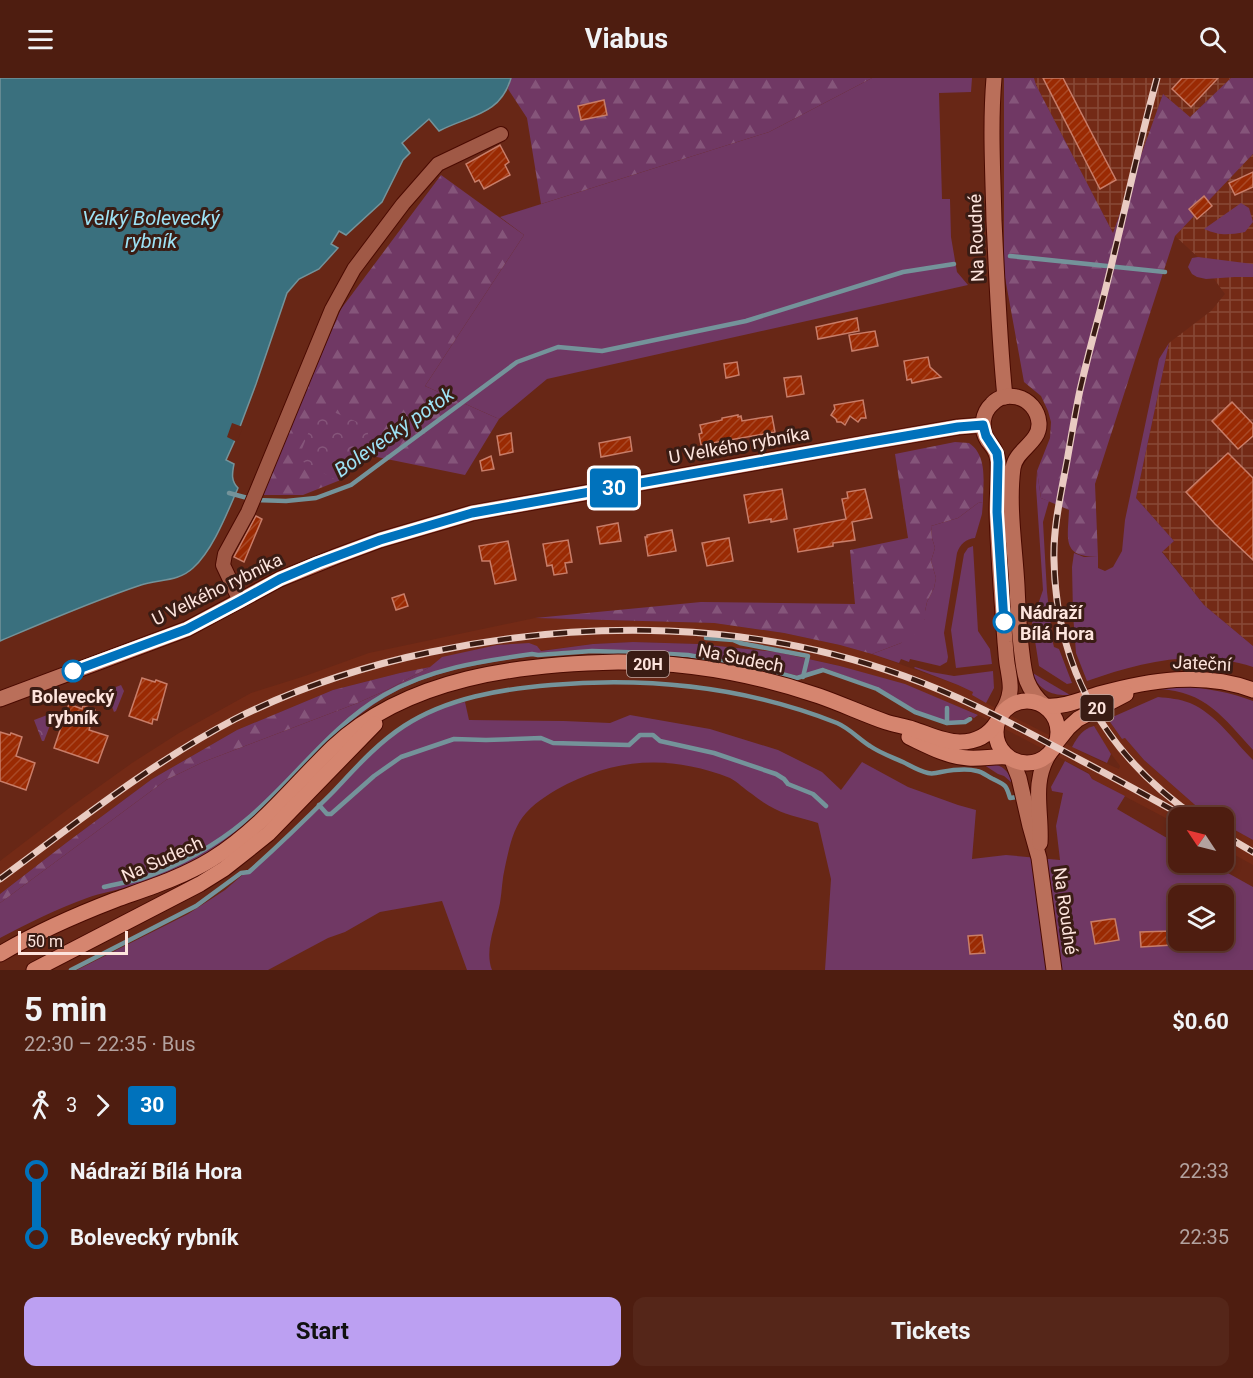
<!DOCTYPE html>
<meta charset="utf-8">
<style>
:root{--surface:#4e1d10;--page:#552619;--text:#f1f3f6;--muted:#b3a29f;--line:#653b30;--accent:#bca0f2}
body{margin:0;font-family:Roboto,sans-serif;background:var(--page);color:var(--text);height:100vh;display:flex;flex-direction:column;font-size:22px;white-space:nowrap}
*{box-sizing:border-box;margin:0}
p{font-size:20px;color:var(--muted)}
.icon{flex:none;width:33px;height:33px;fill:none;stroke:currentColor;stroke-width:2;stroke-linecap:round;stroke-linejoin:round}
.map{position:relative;height:892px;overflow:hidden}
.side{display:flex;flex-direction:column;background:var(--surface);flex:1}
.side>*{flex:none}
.badge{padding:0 12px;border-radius:4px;font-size:21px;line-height:39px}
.needle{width:39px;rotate:305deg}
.buttons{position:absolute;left:1168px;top:729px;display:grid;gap:12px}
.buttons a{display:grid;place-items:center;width:66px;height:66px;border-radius:12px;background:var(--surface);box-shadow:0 3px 9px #0003,0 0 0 2px var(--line);font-size:30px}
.scale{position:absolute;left:18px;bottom:15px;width:110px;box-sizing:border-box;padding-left:6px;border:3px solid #fde4dd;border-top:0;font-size:16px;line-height:21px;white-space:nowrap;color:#fde4dd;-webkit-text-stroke:4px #3a1c14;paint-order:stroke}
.map>.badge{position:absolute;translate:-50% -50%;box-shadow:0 0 0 3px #fff}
.legs{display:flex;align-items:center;gap:9px;height:66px;padding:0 24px;font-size:20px}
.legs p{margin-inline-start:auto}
.head{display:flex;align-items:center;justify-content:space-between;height:102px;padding:0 24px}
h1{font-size:33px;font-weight:700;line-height:45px}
.cta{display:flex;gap:12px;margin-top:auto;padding:12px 24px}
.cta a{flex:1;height:69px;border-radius:12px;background:var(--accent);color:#111;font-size:24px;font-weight:700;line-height:69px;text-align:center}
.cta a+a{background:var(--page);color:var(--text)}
ul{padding:0 24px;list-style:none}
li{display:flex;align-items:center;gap:21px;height:66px;font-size:22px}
li i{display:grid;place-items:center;width:9px;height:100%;margin:0 8px;background:currentColor}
li i::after{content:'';width:15px;height:15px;margin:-8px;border:4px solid;border-radius:50%;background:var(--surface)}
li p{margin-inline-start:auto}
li:first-child i{background:linear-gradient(#0000 50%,currentColor 0)}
li:last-child i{background:linear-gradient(currentColor 50%,#0000 0)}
header{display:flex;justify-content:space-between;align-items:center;height:78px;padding:0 24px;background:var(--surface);font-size:27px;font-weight:700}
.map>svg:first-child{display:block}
.built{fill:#732a16}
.industrial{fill:url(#industrial-grid)}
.green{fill:#703864;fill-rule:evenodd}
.forest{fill:url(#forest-firs)}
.park{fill:url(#park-crowns)}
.water{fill:#3a707e;stroke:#74939a;stroke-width:1.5}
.pier{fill:#682716}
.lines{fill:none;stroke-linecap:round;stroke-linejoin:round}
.stream{stroke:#74939a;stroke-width:4.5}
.building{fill:url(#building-hatch);stroke:#c87d69;stroke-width:1.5}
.street-casing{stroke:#4a0a00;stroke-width:16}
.secondary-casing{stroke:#4a0a00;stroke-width:17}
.primary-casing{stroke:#4a0a00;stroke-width:17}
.street{stroke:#a05946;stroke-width:14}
.secondary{stroke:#ba6f5a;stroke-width:15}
.primary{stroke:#d5856f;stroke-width:15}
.rail-casing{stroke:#e9cbc2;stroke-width:7}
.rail{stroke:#3a1c14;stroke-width:4.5;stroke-dasharray:14;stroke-linecap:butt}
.line-1-casing{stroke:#fff;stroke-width:14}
.line-1{stroke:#0072bc;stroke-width:9}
.stop-1-dot{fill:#fff;stroke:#0072bc;stroke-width:3}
.labels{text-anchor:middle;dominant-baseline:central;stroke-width:6;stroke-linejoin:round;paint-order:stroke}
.shield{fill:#3a1c14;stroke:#c2a8a1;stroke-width:1.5}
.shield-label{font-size:16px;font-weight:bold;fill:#fde4dd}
.street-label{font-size:18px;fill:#fde4dd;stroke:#3a1c14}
.stop-label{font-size:18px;font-weight:bold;fill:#fde4dd;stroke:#3a1c14;text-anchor:start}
.water-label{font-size:20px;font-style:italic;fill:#9de2f5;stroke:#3a1c14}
</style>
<header><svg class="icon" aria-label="menu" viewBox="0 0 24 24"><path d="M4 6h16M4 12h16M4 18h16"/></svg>Viabus<svg class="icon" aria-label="search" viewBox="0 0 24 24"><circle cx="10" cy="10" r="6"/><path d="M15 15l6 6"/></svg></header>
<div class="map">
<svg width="1253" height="892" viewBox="0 0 1253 892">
<defs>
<pattern id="industrial-grid" width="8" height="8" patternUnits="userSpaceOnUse" patternTransform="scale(1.5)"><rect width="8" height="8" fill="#732a16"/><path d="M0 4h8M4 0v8" fill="none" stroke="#884937"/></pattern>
<pattern id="forest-firs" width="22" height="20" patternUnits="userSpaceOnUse" patternTransform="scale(1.5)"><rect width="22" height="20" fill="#703864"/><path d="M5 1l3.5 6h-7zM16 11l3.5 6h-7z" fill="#85557a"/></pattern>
<pattern id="park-crowns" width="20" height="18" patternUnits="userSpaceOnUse" patternTransform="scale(1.5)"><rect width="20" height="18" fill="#703864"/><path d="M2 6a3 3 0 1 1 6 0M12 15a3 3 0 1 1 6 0" fill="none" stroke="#85557a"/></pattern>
<pattern id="building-hatch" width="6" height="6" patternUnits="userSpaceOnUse" patternTransform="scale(1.5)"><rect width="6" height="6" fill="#9a2a03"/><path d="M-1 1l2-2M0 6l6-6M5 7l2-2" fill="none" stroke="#a94927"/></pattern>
</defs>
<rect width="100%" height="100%" fill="#682716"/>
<g class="built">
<polygon points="535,540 714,545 784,555 840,567 872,576 958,607 974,614 972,617 986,625 1096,681 1119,691 1120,688 1106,669 1094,648 1108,641 1122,661 1125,660 1144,682 1203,734 1213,739 1179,740 1179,747 1092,701 1089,695 978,637 905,607 840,588 777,574 699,566 633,564 593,566 474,581 400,595 333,612 237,652 152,701 66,765 0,816 0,783 72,728 132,685 179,655 251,615 305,598 369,575"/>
<polygon points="1224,746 1253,762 1253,787 1224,771"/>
</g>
<g class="industrial">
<polygon points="1034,0 1231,0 1190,39 1163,16 1113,155 1036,7"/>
<polygon points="1253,76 1253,568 1204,527 1162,473 1174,463 1136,420 1169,265 1211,233 1225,216 1198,179 1175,158"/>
</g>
<g class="green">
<polygon points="872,0 972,0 971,14 939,15 942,121 950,121 951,159 957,194 968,207 547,301 499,341 425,308 524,157 500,139 769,54"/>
<path d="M 1241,125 L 1249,130 L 1253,144 L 1245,154 C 1228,157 1220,158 1204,151 Z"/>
<polygon points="1198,179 1253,186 1253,199 1235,199 1206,201 1197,199 1192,196 1188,189 1192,180"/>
<path d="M 1169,265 L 1136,420 L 1174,463 L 1162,474 L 1204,527 L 1253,568 L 1253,589 C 1197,570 1141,584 1087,603 L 1076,575 L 1073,536 L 1072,489 L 1074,475 L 1084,479 L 1098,479 L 1098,490 L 1105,493 L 1113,489 L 1122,473 L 1125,442 L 1159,281 Z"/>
<polygon points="1037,393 1041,420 1049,423 1043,444 1047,514 1053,565 1054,569 1059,571 1072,605 1067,606 1039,588 1032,544 1043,512 1036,409"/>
<path d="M 983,424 L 982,436 L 975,460 C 966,461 960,466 957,475 L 944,555 L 948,579 L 947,584 L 940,588 L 910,581 L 909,584 L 901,581 L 899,585 L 872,576 L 901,565 L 925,541 L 925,533 L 927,524 L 934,510 L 936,500 L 931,483 L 935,470 L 932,460 L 931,448 L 958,440 L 978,425 Z"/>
<polygon points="973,468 978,553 990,571 992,586 956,590 951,552 964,476 968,470"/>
<path d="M 633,564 L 699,566 L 777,574 L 840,588 L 905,606 L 978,637 L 974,640 L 970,638 L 964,643 L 948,643 L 938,641 L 915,632 L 878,610 L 824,590 L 799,598 L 752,587 L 699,577 L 621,572 L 577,572 L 538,575 L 533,578 C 491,584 449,590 409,607 C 376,621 346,646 321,671 C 289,703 260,740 222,766 C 198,782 155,801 127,809 C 114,813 100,815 87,820 C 57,831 28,845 0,860 L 0,825 L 166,702 L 203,684 L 355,626 L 389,611 L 430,589 L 442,579 L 497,567 L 529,565 L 537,568 L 541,573 L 593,566 Z"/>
<polygon points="915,589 931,594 954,598 993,593 994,610 986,625 972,617 973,614 958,607 914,590"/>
<path d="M 1031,594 L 1070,617 C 1050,618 1041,612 1030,595 Z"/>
<path d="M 1184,608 C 1208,611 1230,614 1253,623 L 1253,672 C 1224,640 1205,613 1159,611 Z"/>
<path d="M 1158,619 C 1169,620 1180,621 1190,625 C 1216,636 1234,663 1253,682 L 1253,762 L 1224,746 L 1224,740 L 1213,739 L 1203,734 L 1144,682 L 1125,660 L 1122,661 L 1108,641 Z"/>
<path d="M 465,624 L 469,642 L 564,643 L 610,645 L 630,637 L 710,651 L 778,672 L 822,694 L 841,712 L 862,684 L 908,709 L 958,727 L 976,732 L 972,781 L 1006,777 L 1060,782 L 1056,748 L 1063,715 L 1052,713 L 1051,709 L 1065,683 L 1089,696 L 1092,701 L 1125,718 L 1117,731 L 1179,767 L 1179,784 L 1210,785 L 1253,809 L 1253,892 L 825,892 L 831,801 L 818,745 C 803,740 789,738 775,731 C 767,727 759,722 752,716 C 744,711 738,704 730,700 C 673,678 622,679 567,706 C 552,714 538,722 526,735 C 513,749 509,771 505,789 C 502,801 502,813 500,825 C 496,846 484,872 492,892 L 467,892 L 442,823 L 380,834 L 345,854 L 328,860 L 268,892 L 77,892 L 188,836 L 225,812 L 289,757 L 364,680 L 405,646 L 437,630 ZM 1179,818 L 1224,818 L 1224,862 L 1179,862 Z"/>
<path d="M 1094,648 L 1111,676 L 1107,685 L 1072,669 C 1078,658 1083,651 1094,648 Z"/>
<path d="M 981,685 C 999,686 1004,687 1013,703 L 1011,704 L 1004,698 L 998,696 Z"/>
</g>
<g class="forest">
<polygon points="511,0 872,0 769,54 541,126 527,40 508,11"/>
<path d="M 1004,0 L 1034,0 L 1036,7 L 1113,155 L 1163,16 L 1190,39 L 1231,0 L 1253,0 L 1253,76 L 1175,158 L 1095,406 L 1098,479 C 1061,479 1068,461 1069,432 L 1041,420 L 1037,393 L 1050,360 L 1051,344 L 1048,333 L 1041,318 L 1024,304 L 1004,194 Z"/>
<polygon points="441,97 524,157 425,308 499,341 465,397 372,378 338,403 303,417 261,417 341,231"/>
<path d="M 955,364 L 969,365 C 988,378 983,404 983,424 L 978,425 L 958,440 L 931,448 L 932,460 L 935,470 L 931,483 L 936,500 L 934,510 L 927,524 L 925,533 L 925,541 L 922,549 L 912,559 L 901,565 L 872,576 L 840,567 L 784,555 L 714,545 L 535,540 L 701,524 L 855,526 L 850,472 L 908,460 L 895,376 Z"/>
<polygon points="430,589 389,611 355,626 203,684 166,702 0,825 0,816 66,765 152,701 237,652 333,612 400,595"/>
</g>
<g class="park">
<polygon points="319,328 367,348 371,379 338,403 298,381"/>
<polygon points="121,607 124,613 116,633 114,634 106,613"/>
<polygon points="50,636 52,642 44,663 42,663 34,642"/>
</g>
<path class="water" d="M 0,0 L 511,0 C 500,38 469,37 439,53 L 429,41 L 402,65 L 410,75 L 403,82 L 382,124 L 346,157 L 339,153 L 331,166 L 338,170 L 319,191 L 299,201 L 287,215 L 256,306 L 235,362 L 226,382 L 234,386 C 232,396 231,403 238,410 C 227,435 213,472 193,490 C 178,504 159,501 141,507 C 93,523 47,543 0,563 Z"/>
<polygon class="pier" points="232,345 243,349 237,364 227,359"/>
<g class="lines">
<g class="stream">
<polyline points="1010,178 1165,194"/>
<polyline points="229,415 255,422 286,423 316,420 351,407 517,284 558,269 602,273 746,243 903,194 954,186"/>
<polyline points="706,560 733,562 740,565 808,578 803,599"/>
<polyline points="947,645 947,630"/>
<polyline points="319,727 327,736 331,736 374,698 401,679 454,661 486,662 541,660 553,665 629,667 640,657 653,657 660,663 714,675 776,696 784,701 788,706 813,716 826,728"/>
<path d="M 104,809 C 116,806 128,804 140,801 C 178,788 215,768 246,742 C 294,702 330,648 384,617 C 429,591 481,583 532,576 L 538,577 L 592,573 L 652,575 L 688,577 L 763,591 L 797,600 L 823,592 L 877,611 L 915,634 L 947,645 L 965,644 L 970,641"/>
<path d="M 71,892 L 196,828 L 241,795 L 249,794 C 277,769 304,743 331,716 C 354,692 375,667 404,648 C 447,620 501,611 551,607 C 647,599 746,609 837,645 C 849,650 859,661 870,668 C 880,675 892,679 903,684 C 911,688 919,693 928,695 C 932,696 937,695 941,694 C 952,692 966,690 977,693 C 983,694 988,699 993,701 C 1005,707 1006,706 1010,720 L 1017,719"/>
</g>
</g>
<g class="building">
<polygon points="1043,0 1063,0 1116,102 1100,111"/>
<polygon points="1182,0 1218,0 1191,29 1172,11"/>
<polygon points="604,22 607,37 581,42 578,28"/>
<polygon points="500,67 509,84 505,87 510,97 484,111 479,102 475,104 466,86"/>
<polygon points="1253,94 1253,109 1235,117 1229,105"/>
<polygon points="1204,118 1212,128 1197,141 1189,131"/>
<polygon points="857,240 859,253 818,261 816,249"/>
<polygon points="875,253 878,268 852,273 849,257"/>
<polygon points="928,279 930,289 941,299 912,305 911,301 907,302 904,283"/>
<polygon points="737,284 739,297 726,300 724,286"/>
<polygon points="801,298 804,316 787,319 784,300"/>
<polygon points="863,322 866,340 861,340 858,344 850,338 845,347 841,344 837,344 836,341 831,337 835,331 834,327"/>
<polygon points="1232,324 1253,346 1253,358 1238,371 1212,343"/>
<polygon points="738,337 738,339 741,338 742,343 772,338 775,354 701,367 699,356 702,355 700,347 722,342 722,340"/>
<polygon points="511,355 513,374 500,377 497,358"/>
<polygon points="630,359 632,373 601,379 599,365"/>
<polygon points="1228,375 1253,400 1253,482 1215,446 1186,414"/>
<polygon points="491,378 494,391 482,393 480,383"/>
<polygon points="782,411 787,441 771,444 771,441 749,445 744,417"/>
<polygon points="865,411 872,440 852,444 855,462 833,465 833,468 798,474 794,451 846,441 842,421 848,420 847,414"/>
<polygon points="256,438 262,441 244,484 234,479"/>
<polygon points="618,445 621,463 600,466 597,449"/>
<polygon points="672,452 676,473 648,478 645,459 647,459 647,457"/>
<polygon points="729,460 733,483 707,488 702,465"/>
<polygon points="568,462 572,484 565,485 567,495 554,497 552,487 547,488 543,466"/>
<polygon points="508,463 516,502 495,506 490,483 482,483 479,468"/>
<polygon points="404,516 408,528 396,532 392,520"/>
<polygon points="142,600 155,604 156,602 167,606 157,642 153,641 152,646 129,638"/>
<polygon points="69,626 82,631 83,628 95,632 89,652 108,658 98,685 54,670"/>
<polygon points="0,654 10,657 11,655 22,659 16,678 35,685 26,712 0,703"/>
<polygon points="1111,841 1115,841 1119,862 1095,866 1091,844"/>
<polygon points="1172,853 1172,867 1141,869 1140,854"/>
<polygon points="982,857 985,875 970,876 968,858"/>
</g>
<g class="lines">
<defs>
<polyline id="street" points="240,523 223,487 225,476 248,434 256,415 332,231 354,191 403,126 438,86 501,56"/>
<g id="secondary">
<path d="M 994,0 C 990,47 993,96 994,143 C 997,202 999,260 1005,319"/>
<polyline points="0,621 187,551 280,501 337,478 380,462 472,435 871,364 958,349 983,347"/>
<path d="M 1002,634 C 1006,628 1009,621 1010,613 C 1011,606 1009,598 1008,591 C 1006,582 1006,573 1005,564 C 1002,520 998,476 997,432 C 997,416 999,399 998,383 C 997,374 993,369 988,363 C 980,351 982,335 992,326 C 998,319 1008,317 1017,319 C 1029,322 1038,332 1039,345 C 1040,365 1016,371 1013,390 C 1008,428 1015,470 1017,508 C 1018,531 1019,553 1022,576 C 1023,585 1024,594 1027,603 C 1031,613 1037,621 1045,628"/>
<polyline points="1012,682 1019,700 1030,748 1039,780 1054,892"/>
<path d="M 1040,765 C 1042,734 1031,705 1049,676"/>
</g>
<g id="primary">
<circle cx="1027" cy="654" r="31"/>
<path d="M 1045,628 C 1063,630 1082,621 1099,616 C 1149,602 1203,593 1253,612"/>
<path d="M 909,659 C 928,668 948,679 968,680 C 982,681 994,678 1007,679"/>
<polyline points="1056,665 1068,650 1078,641 1126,616"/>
<path d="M 0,876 C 37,854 76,837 115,822 C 148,810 181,800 212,781 C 260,751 293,708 333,669 C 408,599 520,586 618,584 C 685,584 755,596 819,618 C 842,626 863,636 886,644 C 895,647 904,648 913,651 C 928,656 944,664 960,664 C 976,664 989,657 997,644"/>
<polyline points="34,892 200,806 224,791 268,756 375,646"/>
</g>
</defs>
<use href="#street" class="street-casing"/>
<use href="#secondary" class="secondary-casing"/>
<use href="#primary" class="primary-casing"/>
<use href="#street" class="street"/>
<use href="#secondary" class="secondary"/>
<use href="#primary" class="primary"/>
<defs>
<g id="rail">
<path d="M 1157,0 C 1136,77 1120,156 1100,233 C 1093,259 1086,286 1080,312 C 1075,336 1071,360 1067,383 C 1061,416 1053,449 1054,482 C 1056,592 1107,678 1197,740"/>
<polyline points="1224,757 1253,774"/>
<path d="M 0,801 C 76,745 151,685 235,641 C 297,610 364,588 431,574 C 587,541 752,543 904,598 C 955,616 1003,641 1050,666 C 1096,690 1142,715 1187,740"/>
</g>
</defs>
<use href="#rail" class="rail-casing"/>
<use href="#rail" class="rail"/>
</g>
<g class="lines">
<defs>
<polyline id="line-1" points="73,593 187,551 240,523 280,501 318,485 380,462 472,435 871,364 958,349 983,347 986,358 997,375 998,384 997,434 1004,544"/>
</defs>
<use href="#line-1" class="line-1-casing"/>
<use href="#line-1" class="line-1"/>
</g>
<g class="stop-1-dot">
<circle cx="1004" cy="544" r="10"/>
<circle cx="73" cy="593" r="10"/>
</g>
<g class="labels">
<g class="shield">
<rect x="627" y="573" width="42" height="26" rx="4.5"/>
<rect x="1080.5" y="617" width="33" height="26" rx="4.5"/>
</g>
<g class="shield-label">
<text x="648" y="586">20H</text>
<text x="1097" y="630">20</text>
</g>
<g class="street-label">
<text transform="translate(976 160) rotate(-92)">Na Roudné</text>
<text transform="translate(739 367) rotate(-10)">U Velkého rybníka</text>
<text transform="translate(217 511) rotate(-26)">U Velkého rybníka</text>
<text transform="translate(741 580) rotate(11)">Na Sudech</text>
<text transform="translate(1202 585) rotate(3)">Jateční</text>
<text transform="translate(162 781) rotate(-24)">Na Sudech</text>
<text transform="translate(1066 833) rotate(82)">Na Roudné</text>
</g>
<g class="stop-label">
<text x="1020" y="534">Nádraží<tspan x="1020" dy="21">Bílá Hora</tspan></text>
<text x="73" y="618" text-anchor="middle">Bolevecký<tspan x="73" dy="21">rybník</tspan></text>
</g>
<g class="water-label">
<text x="151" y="140">Velký Bolevecký<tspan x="151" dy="23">rybník</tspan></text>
<text transform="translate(394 354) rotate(-35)">Bolevecký potok</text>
</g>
</g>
</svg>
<div class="buttons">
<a><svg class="needle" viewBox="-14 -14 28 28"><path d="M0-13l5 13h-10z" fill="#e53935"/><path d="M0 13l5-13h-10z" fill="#b3a29f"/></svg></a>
<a><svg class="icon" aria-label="layers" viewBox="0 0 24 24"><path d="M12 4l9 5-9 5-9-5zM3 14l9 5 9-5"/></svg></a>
</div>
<div class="scale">50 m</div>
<b class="badge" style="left:614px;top:410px;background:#0072bc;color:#fff">30</b>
</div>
<section class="side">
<div class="head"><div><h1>5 min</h1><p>22:30 – 22:35 · Bus</p></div><b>$0.60</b></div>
<div class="legs"><svg class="icon" aria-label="walk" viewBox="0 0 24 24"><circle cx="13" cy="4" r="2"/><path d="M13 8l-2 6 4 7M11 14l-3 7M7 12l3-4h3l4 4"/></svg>3<svg class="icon" aria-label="forward" viewBox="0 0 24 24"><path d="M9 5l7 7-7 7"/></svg><b class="badge" style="background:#0072bc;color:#fff">30</b></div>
<ul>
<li><i style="color:#0072bc"></i><b>Nádraží Bílá Hora</b><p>22:33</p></li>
<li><i style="color:#0072bc"></i><b>Bolevecký rybník</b><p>22:35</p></li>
</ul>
<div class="cta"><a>Start</a><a>Tickets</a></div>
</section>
